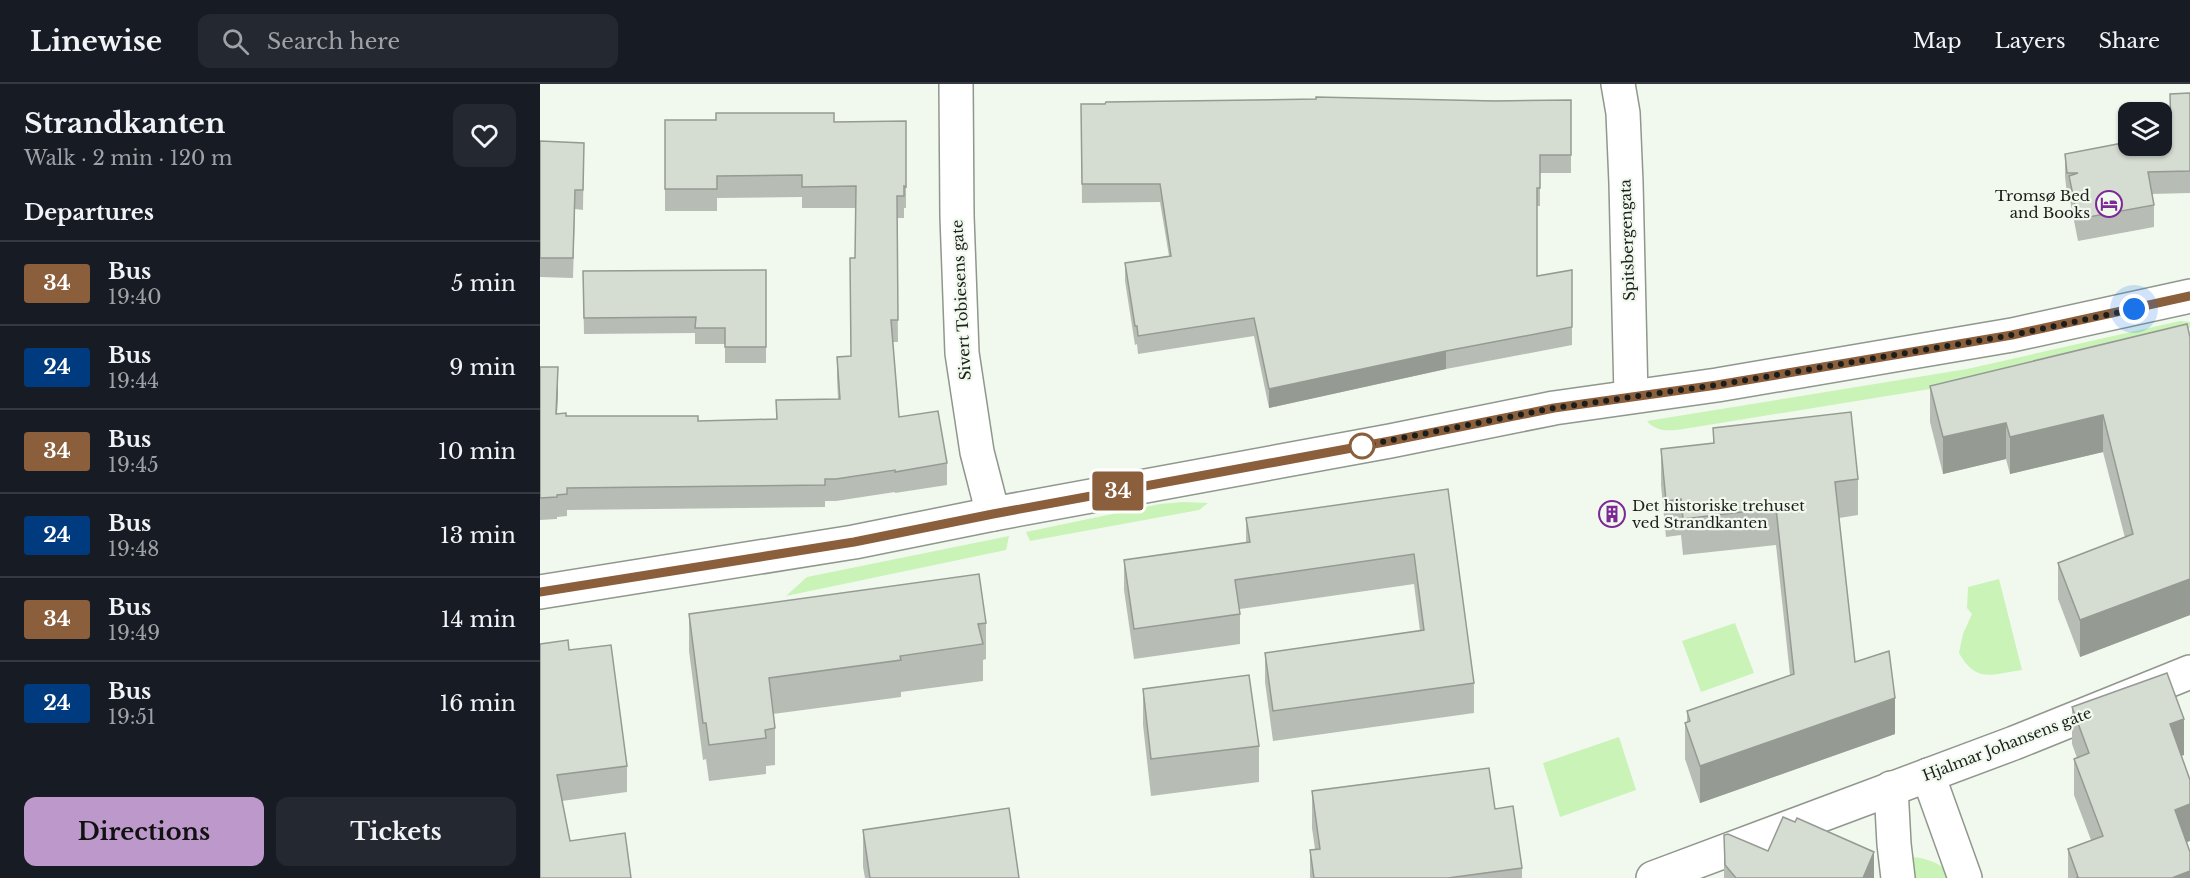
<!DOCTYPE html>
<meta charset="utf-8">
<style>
:root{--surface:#171b24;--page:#242831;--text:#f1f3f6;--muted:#9ea1a6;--line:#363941;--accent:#bc98cb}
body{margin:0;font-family:"Libre Baskerville",serif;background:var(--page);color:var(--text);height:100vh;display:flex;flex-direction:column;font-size:22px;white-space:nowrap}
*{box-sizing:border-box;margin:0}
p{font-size:20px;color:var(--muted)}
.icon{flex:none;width:33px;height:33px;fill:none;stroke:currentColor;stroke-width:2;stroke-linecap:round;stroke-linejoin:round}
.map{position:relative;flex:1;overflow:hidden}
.sheet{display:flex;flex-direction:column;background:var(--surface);width:540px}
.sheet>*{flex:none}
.badge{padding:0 12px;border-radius:4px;font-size:21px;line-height:39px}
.tools{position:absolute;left:1578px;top:18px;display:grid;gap:12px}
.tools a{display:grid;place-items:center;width:54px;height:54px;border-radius:12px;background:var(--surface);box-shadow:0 2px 4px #0004;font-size:30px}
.you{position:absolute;width:30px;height:30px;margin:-15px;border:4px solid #fff;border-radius:50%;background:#1a73e8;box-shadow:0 0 0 9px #1a73e833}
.map>.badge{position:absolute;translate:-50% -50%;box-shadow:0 0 0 3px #fff}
h2{padding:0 24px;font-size:22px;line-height:54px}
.round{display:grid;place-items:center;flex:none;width:63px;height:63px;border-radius:12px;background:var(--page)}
.overview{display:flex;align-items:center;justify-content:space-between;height:102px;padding:0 24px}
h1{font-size:28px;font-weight:700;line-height:45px}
.action{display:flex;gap:12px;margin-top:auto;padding:12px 24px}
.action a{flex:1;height:69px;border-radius:12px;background:var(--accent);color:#111;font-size:24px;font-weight:700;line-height:69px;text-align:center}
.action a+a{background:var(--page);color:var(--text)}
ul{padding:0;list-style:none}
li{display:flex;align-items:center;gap:18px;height:84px;padding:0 24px;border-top:2px solid var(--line)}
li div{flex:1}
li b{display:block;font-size:22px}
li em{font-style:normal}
li .badge{min-width:66px;font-weight:700;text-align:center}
header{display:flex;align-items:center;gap:36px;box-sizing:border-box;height:84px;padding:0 30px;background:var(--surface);border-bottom:2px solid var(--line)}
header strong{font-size:28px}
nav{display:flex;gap:33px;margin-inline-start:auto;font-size:21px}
.search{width:420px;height:54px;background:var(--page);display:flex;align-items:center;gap:15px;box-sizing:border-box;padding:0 21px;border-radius:12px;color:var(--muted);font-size:22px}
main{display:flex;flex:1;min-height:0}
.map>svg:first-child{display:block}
.green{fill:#c9f3b7}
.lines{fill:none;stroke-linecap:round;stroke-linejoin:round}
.minor-casing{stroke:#90978d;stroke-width:36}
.minor{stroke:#fff;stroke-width:33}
.wall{fill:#b7bdb5}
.shaded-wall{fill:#959a93}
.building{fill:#d5dcd2;stroke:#959a93;stroke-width:1.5}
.line-casing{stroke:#fff;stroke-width:14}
.line{stroke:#8b5e3c;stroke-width:9}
.walk{stroke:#1b1e1a;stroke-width:6;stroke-dasharray:0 10.8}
.stop-dot{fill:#fff;stroke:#8b5e3c;stroke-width:3}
.labels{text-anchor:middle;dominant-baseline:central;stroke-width:4.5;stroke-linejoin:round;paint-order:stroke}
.poi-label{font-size:15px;fill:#1b1e1a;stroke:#f1f9ee;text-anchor:end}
.street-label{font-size:15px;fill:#1b1e1a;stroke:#f1f9ee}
</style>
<header>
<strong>Linewise</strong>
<div class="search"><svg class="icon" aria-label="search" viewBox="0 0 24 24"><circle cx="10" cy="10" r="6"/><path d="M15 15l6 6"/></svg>Search here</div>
<nav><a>Map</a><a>Layers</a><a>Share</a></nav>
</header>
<main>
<section class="sheet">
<div class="overview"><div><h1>Strandkanten</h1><p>Walk · 2 min · 120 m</p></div><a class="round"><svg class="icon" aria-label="heart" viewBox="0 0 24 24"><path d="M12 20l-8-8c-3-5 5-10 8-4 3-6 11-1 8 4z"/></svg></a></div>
<h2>Departures</h2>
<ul>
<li><span class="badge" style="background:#8b5e3c;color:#fff">34</span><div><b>Bus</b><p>19:40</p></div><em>5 min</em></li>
<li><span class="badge" style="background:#003b80;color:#fff">24</span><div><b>Bus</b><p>19:44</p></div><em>9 min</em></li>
<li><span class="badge" style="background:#8b5e3c;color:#fff">34</span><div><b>Bus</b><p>19:45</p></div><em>10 min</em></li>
<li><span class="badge" style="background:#003b80;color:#fff">24</span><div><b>Bus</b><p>19:48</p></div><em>13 min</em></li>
<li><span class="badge" style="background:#8b5e3c;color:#fff">34</span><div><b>Bus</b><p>19:49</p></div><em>14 min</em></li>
<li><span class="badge" style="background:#003b80;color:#fff">24</span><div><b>Bus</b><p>19:51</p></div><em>16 min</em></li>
</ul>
<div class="action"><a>Directions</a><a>Tickets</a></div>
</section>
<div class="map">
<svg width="1650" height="794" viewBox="0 0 1650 794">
<rect width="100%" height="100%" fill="#f1f9ee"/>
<g class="green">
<path d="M 1640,237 L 1650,238 L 1650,244 L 1427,299 L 1162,342 C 1145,344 1119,353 1107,337 L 1427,285 Z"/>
<polygon points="643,418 668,419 659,426 490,457 486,448 620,420"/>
<polygon points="469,452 466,466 246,512 267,493"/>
<path d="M 1459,495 L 1482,586 C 1452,590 1437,600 1419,569 L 1423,550 L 1432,530 L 1427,524 L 1428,503 Z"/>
<polygon points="1195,539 1214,589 1161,608 1142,557"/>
<polygon points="1079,653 1096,706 1020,733 1003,679"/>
<path d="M 1372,773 C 1386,774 1406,780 1411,794 L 1374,794 Z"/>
</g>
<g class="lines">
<defs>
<g id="minor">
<polyline points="416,0 417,132 422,269 437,368 453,430"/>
<polyline points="1078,0 1083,29 1086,99 1091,312"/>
<polyline points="0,508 314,458 453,430 850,357 1014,324 1177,301 1472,251 1650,212"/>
<polyline points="1388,691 1425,794"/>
<polyline points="1351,704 1354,760 1358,794"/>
<polyline points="1113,794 1474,659 1650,588"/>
</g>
</defs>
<use href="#minor" class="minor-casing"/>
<use href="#minor" class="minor"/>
</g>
<g class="wall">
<polygon points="1650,9 1650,109 1612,110 1614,121 1614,143 1538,157 1529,111 1527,111 1525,92 1525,70 1630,50"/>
<polygon points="1031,16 1031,89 1000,89 1000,122 997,122 997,192 1032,186 1032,261 906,285 729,324 714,252 598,270 597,260 595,261 585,197 585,179 629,172 620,118 542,119 541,20"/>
<polygon points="125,36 294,38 366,37 366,124 364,124 364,134 357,134 358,258 353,258 359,333 407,379 407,401 355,409 355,408 296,417 285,417 285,423 27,426 27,432 17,433 17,435 0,436 0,283 18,305 17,330 26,332 158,337 236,335 236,316 298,315 297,295 297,273 311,272 315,174 315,124 262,124 262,113 177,114 177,127 125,127"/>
<polygon points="0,57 44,59 43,126 35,125 33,194 0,193"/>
<polygon points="226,186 226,279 185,279 185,260 155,260 155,249 44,250 43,203"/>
<polygon points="1647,240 1650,531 1540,573 1518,515 1518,479 1585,454 1563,368 1470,390 1466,375 1403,390 1390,338 1390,302"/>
<polygon points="1173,344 1318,395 1318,431 1299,434 1315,578 1355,650 1160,719 1145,675 1145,639 1147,638 1147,627 1250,591 1236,461 1143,471 1141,451 1126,453 1121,401 1121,365 1173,359"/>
<polygon points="908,405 934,599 934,629 733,657 725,598 725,569 880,547 874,500 700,525 700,560 594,575 584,506 584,476 706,459 706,434"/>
<polygon points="149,530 446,539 446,575 443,576 443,597 361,608 361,613 233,630 235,644 235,681 226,682 226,690 169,697 166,675 163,676 149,567"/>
<polygon points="29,566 87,682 87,708 22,717 30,757 0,794"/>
<polygon points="603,605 719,662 719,698 611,712 603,641"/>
<polygon points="1532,623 1644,671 1641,672 1647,758 1650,794 1528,794 1528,765 1551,756 1534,711 1534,675 1537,674 1532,660"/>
<polygon points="772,707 955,725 982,784 982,794 770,794 770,766 775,765 772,744"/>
<polygon points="323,746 479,794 325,794 323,783"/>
<polygon points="1184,751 1228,767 1334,794 1184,794"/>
</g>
<g class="shaded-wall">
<polygon points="906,267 906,285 729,324 729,305"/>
<polygon points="18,283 18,305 16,352 16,330"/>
<polygon points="1563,331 1563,368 1470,390 1470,353"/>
<polygon points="1466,339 1466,375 1403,390 1403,353"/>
<polygon points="1650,495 1650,531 1540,573 1540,536"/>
<polygon points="1355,614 1355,650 1160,719 1160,682"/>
<polygon points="1644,635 1644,671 1630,676 1630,640"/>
<polygon points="1650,720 1650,757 1635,763 1635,726"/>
<polygon points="1334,768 1334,794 1323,794"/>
<polygon points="1650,787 1650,794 1632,794"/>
</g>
<g class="building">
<polygon points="1650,9 1650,87 1608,88 1614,121 1538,135 1529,92 1538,89 1527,89 1525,70 1588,58 1588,62 1622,62 1622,52 1631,50 1630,10"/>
<polygon points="776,13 955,17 1031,16 1031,71 1000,71 1000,104 997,104 997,192 1032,186 1032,243 906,267 729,305 714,234 598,252 597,242 595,242 585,179 631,172 620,100 542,100 541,20 565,20 566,18 776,15"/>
<polygon points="176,29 294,29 294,38 366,37 366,103 364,102 364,112 357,112 358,236 351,236 359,333 398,327 407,379 355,388 355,386 296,395 285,395 285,401 27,404 27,410 17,411 17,413 0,414 0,283 18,283 16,330 26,329 26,332 158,332 158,337 237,335 236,316 300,315 297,273 311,272 310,174 315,174 316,102 262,103 262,91 177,92 177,105 125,105 125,36 176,36"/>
<polygon points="0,57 44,59 43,106 35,106 33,174 0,174"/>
<polygon points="226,186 226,263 185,263 185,244 155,244 156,233 44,234 43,187"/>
<polygon points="1647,240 1650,253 1650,495 1540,536 1518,479 1593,450 1563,331 1470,353 1466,339 1403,353 1390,302"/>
<polygon points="1311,328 1318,395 1295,398 1315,578 1349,567 1355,614 1160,682 1145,639 1150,637 1147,627 1254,590 1236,424 1143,435 1141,415 1126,417 1121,365 1174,359 1173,344"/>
<polygon points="908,405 934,599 733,627 725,569 884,546 874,470 695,496 700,530 594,545 584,476 710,458 706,434"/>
<polygon points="439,490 446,539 438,540 443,560 360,572 361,576 229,594 235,644 225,646 226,654 169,661 166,639 163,639 149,530"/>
<polygon points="28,556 29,566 71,561 87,682 17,691 30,757 85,749 91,794 0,794 0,560"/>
<polygon points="1627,589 1644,635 1630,640 1650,696 1650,720 1635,726 1650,768 1650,787 1632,794 1536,794 1538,793 1528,765 1563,752 1534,675 1549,669 1532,623"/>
<polygon points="709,591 719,662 611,675 603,605"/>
<polygon points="949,684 955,725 973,722 982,784 908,794 774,794 770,766 780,765 772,707"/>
<polygon points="469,724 479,794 330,794 323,746"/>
<polygon points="1243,733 1255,738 1257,734 1334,768 1323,794 1196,794 1185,781 1184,751 1188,750 1228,767"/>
</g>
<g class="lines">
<defs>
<polyline id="line" points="0,508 314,458 453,430 850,357 1014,324 1177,301 1472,251 1650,212"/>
</defs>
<use href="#line" class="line-casing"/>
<use href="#line" class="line"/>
<polyline class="walk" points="822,362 1014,324 1177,301 1472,251 1594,225"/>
</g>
<defs>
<symbol id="hotel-ring" viewBox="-11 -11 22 22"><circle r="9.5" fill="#f1f9ee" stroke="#7c2897" stroke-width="1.5"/><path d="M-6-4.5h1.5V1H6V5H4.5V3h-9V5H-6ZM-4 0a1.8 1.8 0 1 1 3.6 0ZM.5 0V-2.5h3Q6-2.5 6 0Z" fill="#7c2897"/></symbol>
<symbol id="building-ring" viewBox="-11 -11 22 22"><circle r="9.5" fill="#f1f9ee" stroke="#7c2897" stroke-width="1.5"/><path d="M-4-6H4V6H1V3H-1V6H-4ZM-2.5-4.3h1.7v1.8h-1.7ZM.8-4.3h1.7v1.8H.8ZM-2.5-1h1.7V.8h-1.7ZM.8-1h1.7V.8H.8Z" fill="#7c2897"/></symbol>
</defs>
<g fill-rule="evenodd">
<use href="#hotel-ring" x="1554" y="105" width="30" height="30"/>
<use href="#building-ring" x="1057" y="415" width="30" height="30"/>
</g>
<circle class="stop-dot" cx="822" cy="362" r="12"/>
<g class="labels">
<g class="poi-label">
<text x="1550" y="111">Tromsø Bed<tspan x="1550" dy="17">and Books</tspan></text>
<text x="1092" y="421" text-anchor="start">Det historiske trehuset<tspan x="1092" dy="17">ved Strandkanten</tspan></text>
</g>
<g class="street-label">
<text transform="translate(1087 156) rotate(-92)">Spitsbergengata</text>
<text transform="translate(421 216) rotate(-93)">Sivert Tobiesens gate</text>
<text transform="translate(1467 660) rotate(-21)">Hjalmar Johansens gate</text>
</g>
</g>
</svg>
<div class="tools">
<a><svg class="icon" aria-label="layers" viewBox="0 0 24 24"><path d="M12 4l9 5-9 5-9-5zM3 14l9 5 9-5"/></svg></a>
</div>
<div class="you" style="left:1594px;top:225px"></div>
<b class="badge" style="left:578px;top:407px;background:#8b5e3c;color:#fff">34</b>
</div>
</main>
